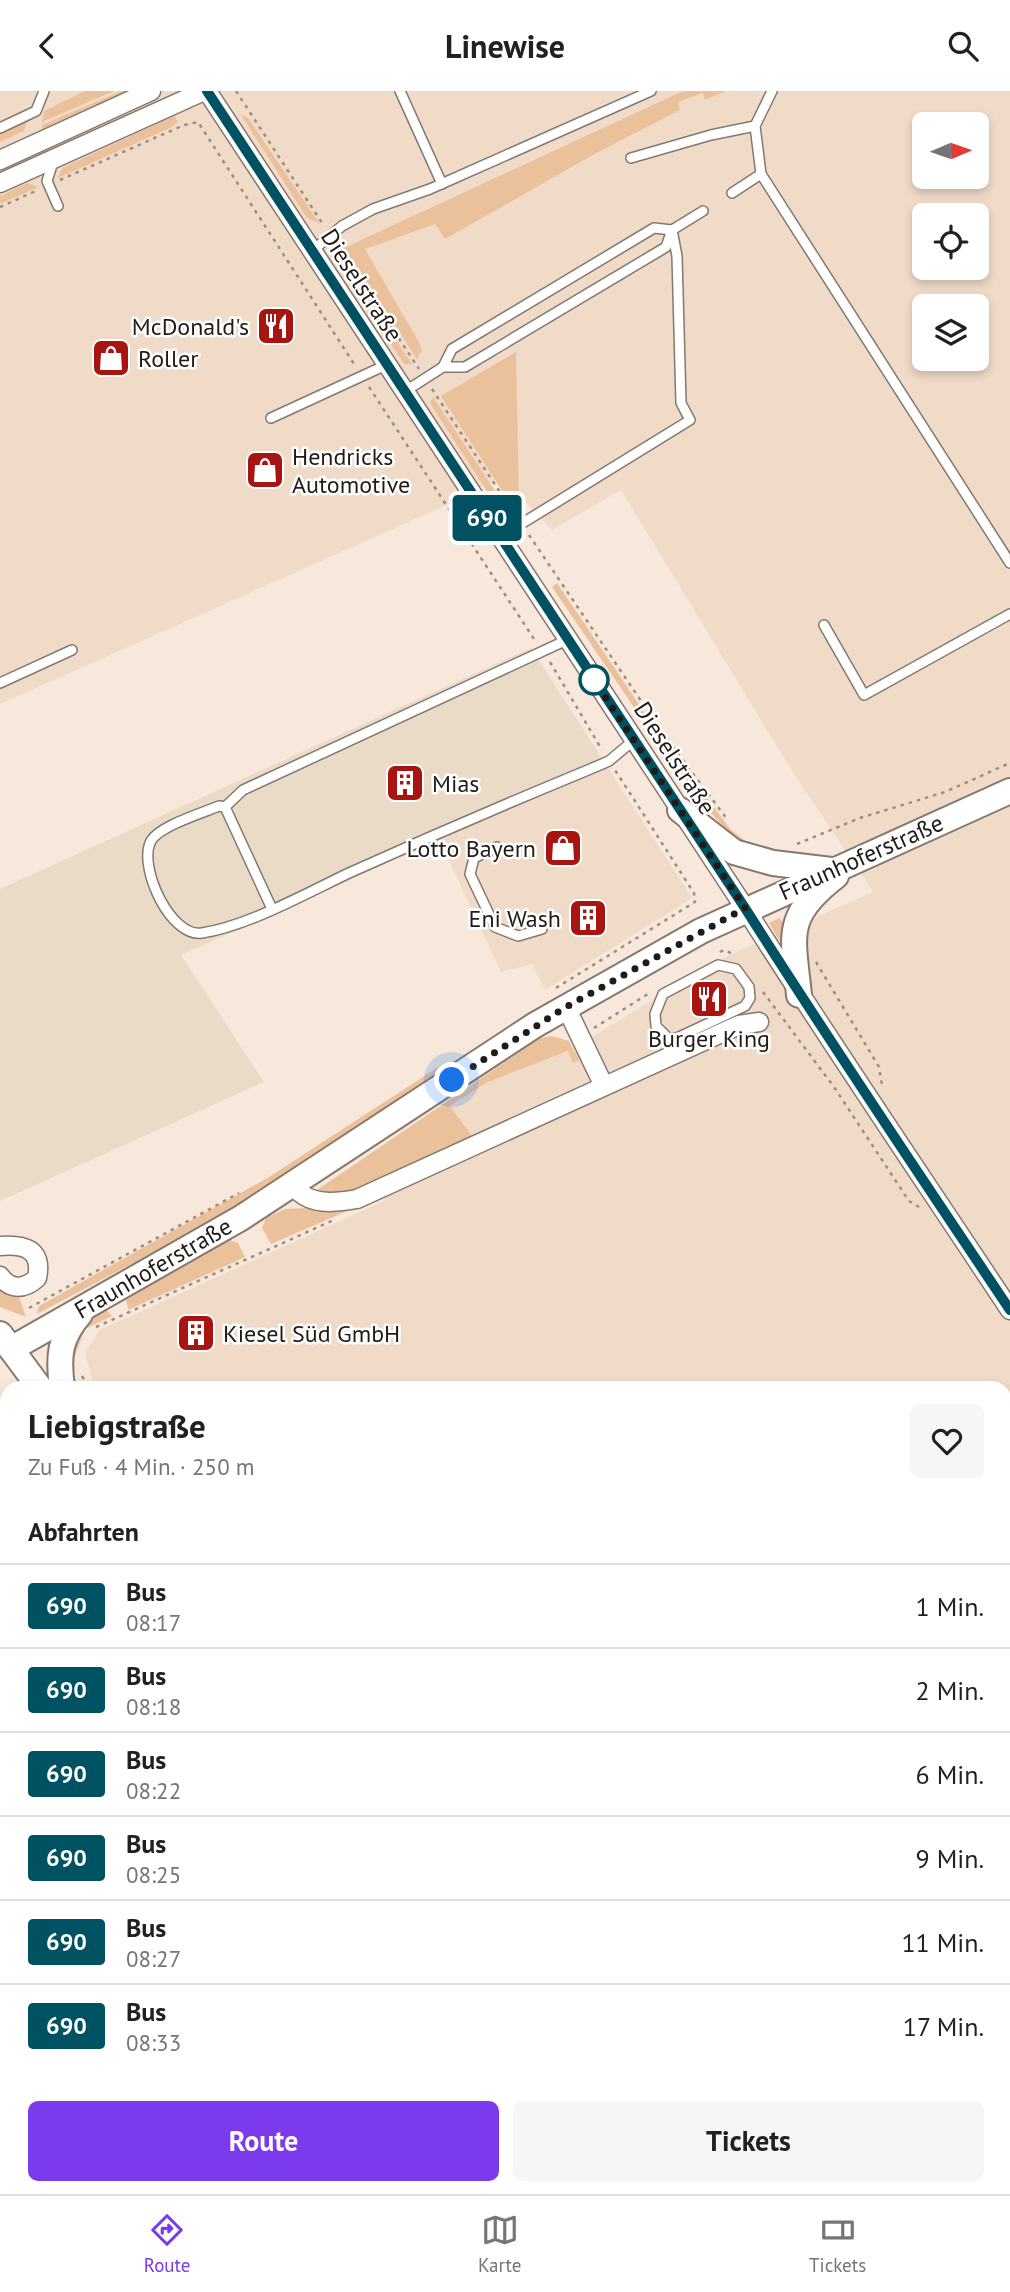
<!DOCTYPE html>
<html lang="de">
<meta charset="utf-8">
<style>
:root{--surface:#fff;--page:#f6f6f6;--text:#202124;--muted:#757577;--line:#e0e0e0;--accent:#7c3aed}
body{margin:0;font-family:"PT Sans",sans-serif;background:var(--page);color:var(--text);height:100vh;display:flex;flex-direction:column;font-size:26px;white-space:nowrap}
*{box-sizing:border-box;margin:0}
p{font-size:23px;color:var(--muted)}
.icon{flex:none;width:38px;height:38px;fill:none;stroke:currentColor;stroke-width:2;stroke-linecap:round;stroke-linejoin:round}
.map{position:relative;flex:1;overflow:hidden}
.panel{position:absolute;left:0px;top:1290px;width:1012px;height:814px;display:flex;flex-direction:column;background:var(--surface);border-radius:21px 21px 0 0;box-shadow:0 4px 10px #0003}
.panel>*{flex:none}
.badge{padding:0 14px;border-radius:5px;font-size:24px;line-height:46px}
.needle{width:46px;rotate:88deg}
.controls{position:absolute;left:912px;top:21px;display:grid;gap:14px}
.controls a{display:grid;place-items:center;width:77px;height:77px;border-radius:10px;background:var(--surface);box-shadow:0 4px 10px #0003;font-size:35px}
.you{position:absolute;width:35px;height:35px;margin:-18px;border:5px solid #fff;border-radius:50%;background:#1a73e8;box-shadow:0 0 0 10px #1a73e833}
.map>.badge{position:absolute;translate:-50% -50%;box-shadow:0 0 0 4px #fff}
h2{padding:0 28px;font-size:26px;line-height:63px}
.round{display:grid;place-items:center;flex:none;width:74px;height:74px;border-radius:10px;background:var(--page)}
.head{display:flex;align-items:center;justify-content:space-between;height:119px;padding:0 28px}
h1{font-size:33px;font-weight:700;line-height:52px}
.button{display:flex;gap:14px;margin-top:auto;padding:14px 28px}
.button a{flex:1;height:80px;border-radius:10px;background:var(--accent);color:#fff;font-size:28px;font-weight:700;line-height:80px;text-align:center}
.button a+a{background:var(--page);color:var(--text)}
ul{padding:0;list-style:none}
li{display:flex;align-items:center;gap:21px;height:84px;padding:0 28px;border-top:2px solid var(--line)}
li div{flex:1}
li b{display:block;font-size:26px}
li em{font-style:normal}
li .badge{min-width:77px;font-weight:700;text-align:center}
header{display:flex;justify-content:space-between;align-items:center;height:91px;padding:0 28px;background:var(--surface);font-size:32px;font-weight:700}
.menu{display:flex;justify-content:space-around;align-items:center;height:98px;border-top:2px solid var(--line);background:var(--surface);font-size:19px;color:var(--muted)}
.menu a{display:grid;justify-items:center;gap:4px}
.menu .current{color:var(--accent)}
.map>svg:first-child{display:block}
.built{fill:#f0dbc8;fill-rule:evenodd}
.industrial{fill:#eadbc8}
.green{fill:#ebc19b}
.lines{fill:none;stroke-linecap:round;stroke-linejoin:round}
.service-casing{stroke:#86786c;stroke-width:12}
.minor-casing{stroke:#86786c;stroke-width:21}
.secondary-casing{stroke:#86786c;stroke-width:28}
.path{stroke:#9a8f85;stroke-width:2.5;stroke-dasharray:3.5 5;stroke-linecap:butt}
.service{stroke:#fff;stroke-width:9}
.minor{stroke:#fff;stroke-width:18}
.secondary{stroke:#fff;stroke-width:24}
.line-casing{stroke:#fff;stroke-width:16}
.line{stroke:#005262;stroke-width:10}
.walk{stroke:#201b16;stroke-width:7;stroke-dasharray:0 12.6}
.stop-dot{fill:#fff;stroke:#005262;stroke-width:3.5}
.labels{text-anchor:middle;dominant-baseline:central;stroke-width:5;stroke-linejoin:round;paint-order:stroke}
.street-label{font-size:24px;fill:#201b16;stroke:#fff}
.poi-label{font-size:24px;fill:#201b16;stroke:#fff;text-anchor:start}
</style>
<header><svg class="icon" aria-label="back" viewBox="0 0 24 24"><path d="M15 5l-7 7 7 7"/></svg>Linewise<svg class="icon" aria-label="search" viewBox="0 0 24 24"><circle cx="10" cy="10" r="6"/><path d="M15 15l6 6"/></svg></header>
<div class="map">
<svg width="1010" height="2103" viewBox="0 0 1010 2103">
<rect width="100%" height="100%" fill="#f8e8db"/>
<g class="built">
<path d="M 0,0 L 1010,0 L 1010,2103 L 634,2103 L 630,2097 L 1004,2096 L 1004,1297 L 99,1297 L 92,1288 L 85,1261 L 100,1239 L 384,1110 L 384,1060 L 488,991 L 568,960 L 721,868 L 873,801 L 792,680 L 621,399 L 552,439 L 502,385 L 440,417 L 0,613 ZM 924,33 L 976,33 L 976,86 L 924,86 ZM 924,124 L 976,124 L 976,177 L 924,177 ZM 924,215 L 976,215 L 976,268 L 924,268 Z"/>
<polygon points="606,674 692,807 545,899 532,873 501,881 439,748"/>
</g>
<polygon class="industrial" points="531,557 606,674 181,864 264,991 0,1110 0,798"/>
<g class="green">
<polygon points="85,0 114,0 42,31 44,20"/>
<polygon points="121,0 137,0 42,42 42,34"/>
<polygon points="683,0 726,0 705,9 703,2 678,11 680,19 598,61 445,148 435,133 365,158 420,253 422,259 417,268 344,157"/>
<polygon points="241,24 248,27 320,133 307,127"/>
<polygon points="174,25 178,31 172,36 58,87 62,77"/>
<polygon points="27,30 24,40 0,51 0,42"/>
<polygon points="27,92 38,96 0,113 0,105"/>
<polygon points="337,161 412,273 404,273 334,167"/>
<polygon points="516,261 519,410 512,415 441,305"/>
<polygon points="433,306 507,418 499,419 430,312"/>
<polygon points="557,492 653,634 646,634 552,496"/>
<path d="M 663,647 L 731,739 L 752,755 L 751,759 C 713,733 688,690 659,653 Z"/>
<polygon points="779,827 786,834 785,859 769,832"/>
<polygon points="552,945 569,950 579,969 573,972 568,960 488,991 450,1015 474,1048 351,1100 333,1103 317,1099 540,947"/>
<polygon points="446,971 446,979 267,1096 139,1169 37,1223 39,1215 269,1086"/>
<polygon points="306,1117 339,1121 354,1117 271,1153 262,1137 266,1127 285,1118"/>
<polygon points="227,1148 238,1152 245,1166 128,1219 126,1206"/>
<polygon points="0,1199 8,1205 19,1206 26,1226 0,1216"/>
<polygon points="105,1217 112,1225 85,1238 74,1267 65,1267 81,1231"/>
</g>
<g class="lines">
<defs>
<g id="service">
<polyline points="400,0 442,93"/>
<polyline points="772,0 755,35 761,83 1010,472"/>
<polyline points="0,37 36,20 44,0"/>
<polyline points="631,67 711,44 755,35"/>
<polyline points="54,68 47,90 58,115"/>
<polyline points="732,102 761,83"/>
<polyline points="312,160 342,135 373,118 430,98 651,0"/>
<polyline points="443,276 452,258 654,137 672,139"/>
<polyline points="404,301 443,276 465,276 666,156 672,139 703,120"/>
<polyline points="271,327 386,274"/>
<polyline points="500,446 690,329 681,312 677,165 672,139"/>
<polyline points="824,534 864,604 1010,523"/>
<polyline points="0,592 72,559"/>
<polyline points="225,716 243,699 569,548"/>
<polyline points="497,756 474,767 470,783 495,836 518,845 542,838"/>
<path d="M 272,818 L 225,716 L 219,715 C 202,722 156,736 150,752 C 139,778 171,847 202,842 C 248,835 307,802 349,782 C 429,746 508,712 588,679 L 609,670 L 634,649"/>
<polygon points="718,874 736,878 749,896 750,907 745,915 677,947 668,947 656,935 655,923 663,903"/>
</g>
<g id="minor">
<path d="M 207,0 L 745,817 C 831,953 922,1086 1010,1219"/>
<polyline points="0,69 151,0"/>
<polyline points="0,92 204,0"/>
<polyline points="566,916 604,995"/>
<path d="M 294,1095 C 308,1115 335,1112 357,1108 L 739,934 L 759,931"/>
<path d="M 0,1155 C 24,1153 43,1158 37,1187 C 25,1198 11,1200 0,1185"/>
<polyline points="1004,2013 1010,2009"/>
<polyline points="607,2096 611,2103"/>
<polyline points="862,2103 872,2096"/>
</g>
<g id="secondary">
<polyline points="680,719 734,761 773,772 831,779"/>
<path d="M 799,904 C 793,844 783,826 836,785"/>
<polyline points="0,1243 40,1297"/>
<polyline points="11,1258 241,1127 535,934 701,840 1010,700"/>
<path d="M 62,1297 C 58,1266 59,1247 80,1223"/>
<polyline points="574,2096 578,2103"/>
</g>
</defs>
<use href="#service" class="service-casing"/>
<use href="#minor" class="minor-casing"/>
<use href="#secondary" class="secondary-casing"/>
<g class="path">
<polyline points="236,0 324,135"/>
<polyline points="60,89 184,34 198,31 356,276"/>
<polyline points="0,116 38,99"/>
<polyline points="338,155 419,278"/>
<polyline points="369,296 536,551"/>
<polyline points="432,298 515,424"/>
<polyline points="529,444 664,644 727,728"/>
<polyline points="550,571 602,659"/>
<polyline points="797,753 860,727 945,701 1010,672"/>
<polyline points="720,861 724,859 733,863"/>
<polyline points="816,871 879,976 882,994"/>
<polyline points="556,897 695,811 694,802 615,679"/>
<polyline points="763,901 834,996 909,1110 919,1116"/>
<polyline points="594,937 651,901"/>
<polyline points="29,1217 239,1102"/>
<polyline points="96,1236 336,1128"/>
<polyline points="82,1285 89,1297"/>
<polyline points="0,1398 7,1395"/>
<polyline points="0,1809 7,1804"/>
</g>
<use href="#service" class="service"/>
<use href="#minor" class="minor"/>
<use href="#secondary" class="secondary"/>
</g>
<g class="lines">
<defs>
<path id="line" d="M 207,0 L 745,817 C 831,953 921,1086 1010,1219"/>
</defs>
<use href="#line" class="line-casing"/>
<use href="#line" class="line"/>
<polyline class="walk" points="452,989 566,916 745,817 594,589"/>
</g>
<defs>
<symbol id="restaurant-square" viewBox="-11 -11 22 22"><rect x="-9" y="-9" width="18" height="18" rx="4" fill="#a81511" stroke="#fff"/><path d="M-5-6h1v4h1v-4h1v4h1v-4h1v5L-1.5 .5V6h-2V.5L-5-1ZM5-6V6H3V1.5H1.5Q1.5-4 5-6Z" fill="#fff"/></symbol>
<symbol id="shop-square" viewBox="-11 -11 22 22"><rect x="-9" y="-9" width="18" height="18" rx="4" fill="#a81511" stroke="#fff"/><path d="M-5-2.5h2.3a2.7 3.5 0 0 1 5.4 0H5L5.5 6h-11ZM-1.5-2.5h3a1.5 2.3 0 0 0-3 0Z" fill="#fff"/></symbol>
<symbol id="building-square" viewBox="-11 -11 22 22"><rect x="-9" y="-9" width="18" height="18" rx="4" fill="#a81511" stroke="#fff"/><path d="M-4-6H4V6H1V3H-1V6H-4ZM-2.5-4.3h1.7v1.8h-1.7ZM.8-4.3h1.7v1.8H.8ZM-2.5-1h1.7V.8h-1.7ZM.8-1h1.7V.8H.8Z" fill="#fff"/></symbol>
</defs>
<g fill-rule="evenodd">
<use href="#restaurant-square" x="254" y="213" width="44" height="44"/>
<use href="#shop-square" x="89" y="245" width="44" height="44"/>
<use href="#shop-square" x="243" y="357" width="44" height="44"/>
<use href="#building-square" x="383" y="670" width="44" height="44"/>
<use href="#shop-square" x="541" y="735" width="44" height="44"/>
<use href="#building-square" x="566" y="805" width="44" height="44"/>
<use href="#restaurant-square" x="687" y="886" width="44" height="44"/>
<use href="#building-square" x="174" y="1220" width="44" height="44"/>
</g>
<circle class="stop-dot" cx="594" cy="589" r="14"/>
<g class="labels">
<g class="street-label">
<text transform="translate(362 194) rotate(57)">Dieselstraße</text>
<text transform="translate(675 667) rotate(57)">Dieselstraße</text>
<text transform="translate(861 766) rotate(-24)">Fraunhoferstraße</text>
<text transform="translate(153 1177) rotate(-30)">Fraunhoferstraße</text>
</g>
<g class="poi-label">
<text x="249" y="235" text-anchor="end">McDonald's</text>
<text x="138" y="267">Roller</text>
<text x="292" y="365">Hendricks<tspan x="292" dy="28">Automotive</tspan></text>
<text x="432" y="692">Mias</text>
<text x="536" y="757" text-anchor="end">Lotto Bayern</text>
<text x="561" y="827" text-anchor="end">Eni Wash</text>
<text x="709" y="947" text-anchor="middle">Burger King</text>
<text x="223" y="1242">Kiesel Süd GmbH</text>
</g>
</g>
</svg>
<div class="controls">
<a><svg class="needle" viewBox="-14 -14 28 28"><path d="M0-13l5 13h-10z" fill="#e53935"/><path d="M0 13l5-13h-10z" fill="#757577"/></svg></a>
<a><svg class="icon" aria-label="locate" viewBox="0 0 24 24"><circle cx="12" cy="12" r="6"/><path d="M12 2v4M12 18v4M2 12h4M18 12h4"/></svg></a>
<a><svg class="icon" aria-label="layers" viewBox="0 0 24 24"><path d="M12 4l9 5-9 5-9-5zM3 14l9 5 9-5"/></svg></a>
</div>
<div class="you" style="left:452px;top:989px"></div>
<b class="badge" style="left:487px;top:427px;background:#005262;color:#fff">690</b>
<section class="panel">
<div class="head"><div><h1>Liebigstraße</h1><p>Zu Fuß · 4 Min. · 250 m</p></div><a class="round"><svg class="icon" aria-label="heart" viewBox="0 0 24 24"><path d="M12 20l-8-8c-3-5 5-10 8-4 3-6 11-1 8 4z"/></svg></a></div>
<h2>Abfahrten</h2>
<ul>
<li><span class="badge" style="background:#005262;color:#fff">690</span><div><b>Bus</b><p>08:17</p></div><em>1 Min.</em></li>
<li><span class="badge" style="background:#005262;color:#fff">690</span><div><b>Bus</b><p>08:18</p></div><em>2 Min.</em></li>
<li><span class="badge" style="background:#005262;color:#fff">690</span><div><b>Bus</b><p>08:22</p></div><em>6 Min.</em></li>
<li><span class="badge" style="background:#005262;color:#fff">690</span><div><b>Bus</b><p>08:25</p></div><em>9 Min.</em></li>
<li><span class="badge" style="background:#005262;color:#fff">690</span><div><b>Bus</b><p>08:27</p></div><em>11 Min.</em></li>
<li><span class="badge" style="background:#005262;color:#fff">690</span><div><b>Bus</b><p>08:33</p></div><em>17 Min.</em></li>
</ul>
<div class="button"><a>Route</a><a>Tickets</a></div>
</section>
</div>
<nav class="menu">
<a class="current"><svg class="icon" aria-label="directions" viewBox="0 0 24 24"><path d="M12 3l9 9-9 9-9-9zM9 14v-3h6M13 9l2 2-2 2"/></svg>Route</a>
<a><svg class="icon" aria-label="map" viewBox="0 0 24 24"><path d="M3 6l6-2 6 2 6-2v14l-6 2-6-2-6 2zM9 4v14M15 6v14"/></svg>Karte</a>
<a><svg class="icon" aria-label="tickets" viewBox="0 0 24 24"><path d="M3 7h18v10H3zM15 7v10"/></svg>Tickets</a>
</nav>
